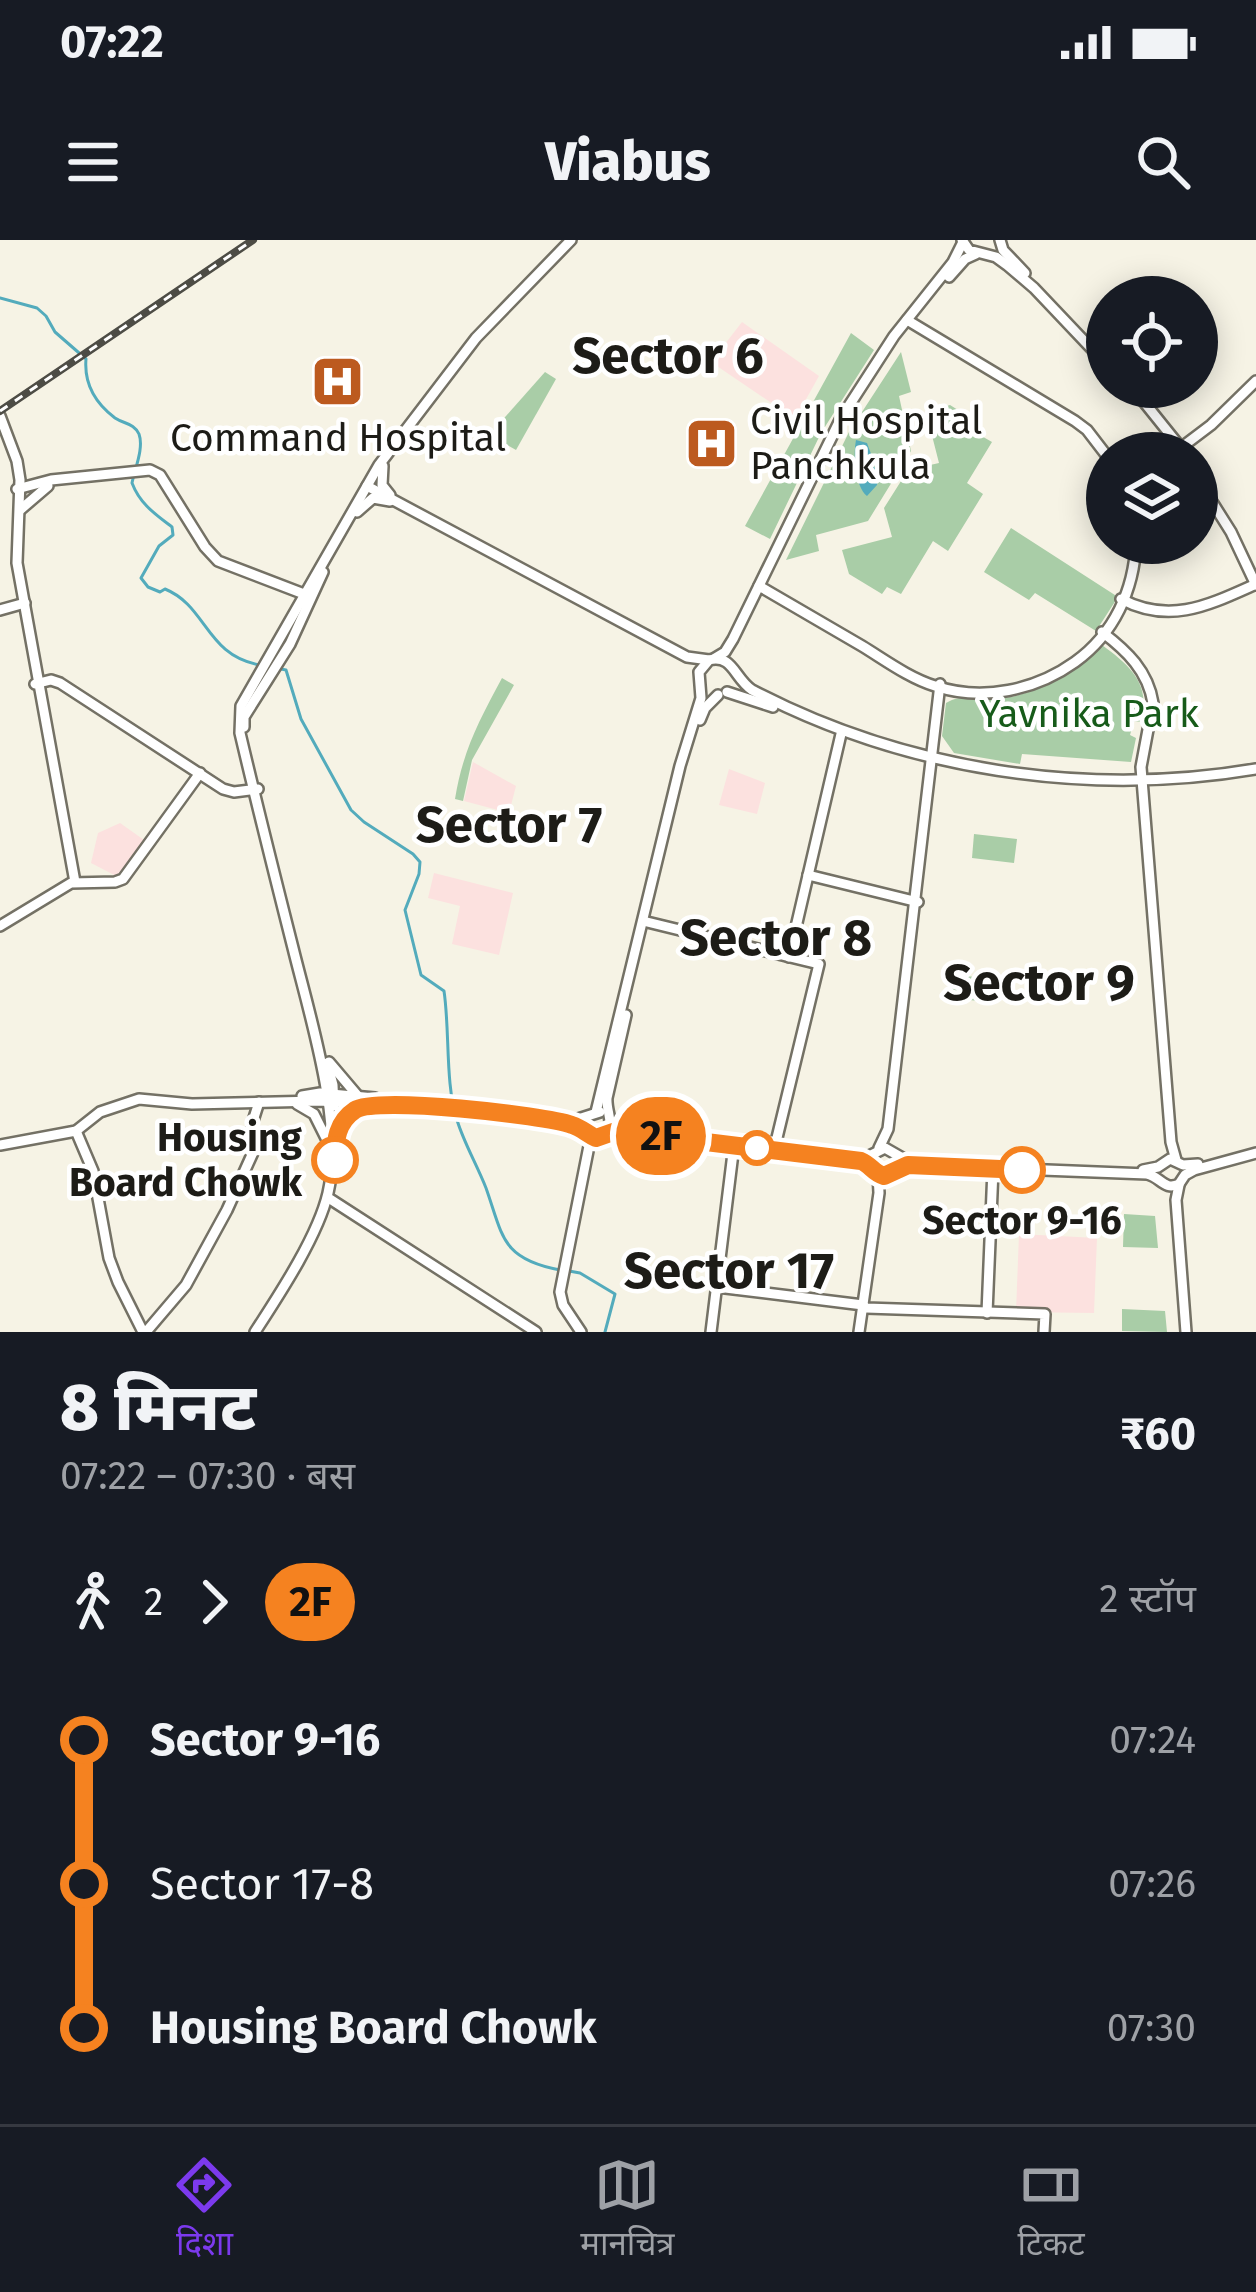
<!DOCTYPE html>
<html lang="hi">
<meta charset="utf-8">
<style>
:root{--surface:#171b24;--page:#20242c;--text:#f1f3f6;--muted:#9ea1a6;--line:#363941;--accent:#7c3aed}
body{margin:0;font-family:"Fira Sans","Noto Sans Devanagari",sans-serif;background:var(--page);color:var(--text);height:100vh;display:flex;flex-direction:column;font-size:45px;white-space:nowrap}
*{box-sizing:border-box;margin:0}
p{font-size:39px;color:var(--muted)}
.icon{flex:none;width:66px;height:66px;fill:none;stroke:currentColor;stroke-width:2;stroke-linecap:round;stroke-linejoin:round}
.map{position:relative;height:1092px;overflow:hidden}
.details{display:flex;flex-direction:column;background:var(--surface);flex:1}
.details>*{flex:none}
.badge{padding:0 24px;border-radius:39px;font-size:42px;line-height:78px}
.tools{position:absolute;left:1086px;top:36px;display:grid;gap:24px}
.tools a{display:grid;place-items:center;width:132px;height:132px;border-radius:50%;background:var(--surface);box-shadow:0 6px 30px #0003;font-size:60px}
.map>.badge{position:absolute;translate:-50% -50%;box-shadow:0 0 0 6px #fff}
.legs{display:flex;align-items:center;gap:18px;height:132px;padding:0 60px;font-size:39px}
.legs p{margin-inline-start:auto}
.overview{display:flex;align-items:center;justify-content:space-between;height:204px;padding:0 60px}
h1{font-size:66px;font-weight:800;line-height:90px}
ul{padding:0 60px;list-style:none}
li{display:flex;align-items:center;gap:42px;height:144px;font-size:45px}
li i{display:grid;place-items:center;width:18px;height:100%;margin:0 15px;background:currentColor}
li i::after{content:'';width:30px;height:30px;margin:-15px;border:9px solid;border-radius:50%;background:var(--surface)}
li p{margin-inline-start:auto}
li:first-child i{background:linear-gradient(#0000 50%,currentColor 0)}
li:last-child i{background:linear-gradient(currentColor 50%,#0000 0)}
.status{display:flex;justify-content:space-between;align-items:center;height:84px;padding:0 60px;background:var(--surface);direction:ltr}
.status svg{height:33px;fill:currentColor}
header{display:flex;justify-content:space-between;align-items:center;height:156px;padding:0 60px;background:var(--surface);font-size:54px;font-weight:800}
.menu{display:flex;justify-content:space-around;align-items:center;height:168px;border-top:3px solid var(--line);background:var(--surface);font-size:33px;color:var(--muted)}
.menu a{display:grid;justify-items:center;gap:6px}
.menu .selected{color:var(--accent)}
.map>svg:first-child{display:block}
.education{fill:#fce1df}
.green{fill:#a9cda7}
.water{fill:#53abbc}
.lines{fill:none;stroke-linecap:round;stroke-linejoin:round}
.stream{stroke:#53abbc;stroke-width:3}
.secondary-casing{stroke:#747165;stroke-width:14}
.secondary{stroke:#fff;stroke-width:9}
.rail-casing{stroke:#4d4c45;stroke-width:8}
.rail{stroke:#fff;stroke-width:3;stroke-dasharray:9;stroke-linecap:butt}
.line-1-casing{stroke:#fff;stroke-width:27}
.line-1{stroke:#f58220;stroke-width:18}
.stop-1-dot{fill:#fff;stroke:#f58220;stroke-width:6}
.labels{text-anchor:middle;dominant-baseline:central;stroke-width:9;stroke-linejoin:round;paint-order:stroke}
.poi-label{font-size:39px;fill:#1d1c17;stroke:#fff;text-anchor:start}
.park-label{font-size:39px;fill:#175b1a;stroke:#fff}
.stop-label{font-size:39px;font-weight:bold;fill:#1d1c17;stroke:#fff;text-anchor:end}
.district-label{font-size:51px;font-weight:bold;fill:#1d1c17;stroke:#fff}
</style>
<div class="status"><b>07:22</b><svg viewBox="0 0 49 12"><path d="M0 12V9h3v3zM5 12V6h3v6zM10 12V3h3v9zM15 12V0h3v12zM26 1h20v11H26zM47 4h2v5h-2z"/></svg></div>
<header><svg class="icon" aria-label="menu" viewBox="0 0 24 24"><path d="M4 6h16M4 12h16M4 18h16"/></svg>Viabus<svg class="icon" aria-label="search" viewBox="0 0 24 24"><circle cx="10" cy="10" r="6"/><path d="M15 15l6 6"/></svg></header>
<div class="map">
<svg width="1256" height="1092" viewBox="0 0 1256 1092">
<rect width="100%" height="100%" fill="#f6f3e5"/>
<g class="education">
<polygon points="742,82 819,136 795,179 711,122"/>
<polygon points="473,522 516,546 509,573 464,561"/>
<polygon points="729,529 765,543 757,574 719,565"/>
<polygon points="120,583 144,600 118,637 91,623 98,593"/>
<polygon points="434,633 513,653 499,715 452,704 460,666 428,658"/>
<polygon points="1019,994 1097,998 1094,1073 1016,1072"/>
</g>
<g class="green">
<polygon points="851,93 874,110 821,193 770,299 745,286"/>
<polygon points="901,112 911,152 899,156 911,211 868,281 816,295 819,311 786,320 849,192"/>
<polygon points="545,132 556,139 516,210 489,195"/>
<polygon points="950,165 982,185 978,194 992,202 967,243 983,254 948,311 933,301 901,354 887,347 882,354 849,334 842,310 892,297 884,268 908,230 939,223 926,172"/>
<polygon points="1011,288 1118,357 1096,391 1035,353 1029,360 984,332"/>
<path d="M 1102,405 C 1132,427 1150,444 1142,482 L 1134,481 L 1130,495 L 1136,498 L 1131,522 L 1022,514 L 1020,524 L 954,513 L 942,496 L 946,463 C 964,452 990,461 1011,457 C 1047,449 1074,428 1102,405 Z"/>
<path d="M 502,438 L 514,445 L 472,520 L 463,561 L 455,559 C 463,510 479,481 502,438 Z"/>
<polygon points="974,594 1017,599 1014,623 972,618"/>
<polygon points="953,735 999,739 997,763 951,758"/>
<polygon points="1124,974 1155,976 1158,1008 1123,1007"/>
<polygon points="1122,1069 1165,1071 1167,1092 1122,1091"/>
</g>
<path class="water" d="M 856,200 L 867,203 L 874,222 L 873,227 L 880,229 L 877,245 L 867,256 C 855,246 853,216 856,200 Z"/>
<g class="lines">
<g class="stream">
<path d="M 0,58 L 37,68 L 46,76 L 55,92 L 86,119 C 84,143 95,163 115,178 C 124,184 134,183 139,194 C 144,208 135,228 132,243 C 140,264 155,274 172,287 L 173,295 L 159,306 L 141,338 L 148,347 L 160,352 L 165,349 C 207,366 206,416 260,425"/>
<path d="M 281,429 L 286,430 L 301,479 L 351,570 L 364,582 L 413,614 L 420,622 L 419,634 L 405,670 L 421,735 L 444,751 C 450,791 445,844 457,880 C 464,903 477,925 486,948 C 503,996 501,1019 560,1030"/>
<polyline points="569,1031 580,1033 615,1054 605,1092"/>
</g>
<defs>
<g id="secondary">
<polyline points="962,0 969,10 996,17 1007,25 1034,48 1107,125"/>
<polyline points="1000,0 1003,10 1025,33"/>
<polyline points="949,37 965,19 976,14"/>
<polyline points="907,80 1075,181 1087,190 1107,216"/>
<polyline points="1132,147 1185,213"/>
<polyline points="0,176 17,221 20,240 17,323 75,642"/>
<polyline points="1174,213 1211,185 1256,141"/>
<polyline points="383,226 382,245 390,255"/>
<polyline points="1197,238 1231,292 1256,345"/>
<polyline points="367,246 687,417 709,420"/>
<polyline points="17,249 51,240 150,230 160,235 205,307 218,321 304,354"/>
<polyline points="20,270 48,246"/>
<polyline points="357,272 373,258 390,261"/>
<path d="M 759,346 C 793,366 828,386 862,406 C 885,420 909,438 935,446 C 983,462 1036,450 1075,422 C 1114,394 1134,350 1136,303"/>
<path d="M 1121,359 C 1170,385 1209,365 1256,344"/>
<polyline points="0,370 25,363"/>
<path d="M 1102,392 C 1127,411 1148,431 1153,463 L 1141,527 L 1171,902 L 1176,920"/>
<polyline points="715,418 725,412 733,399 841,178 894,96 953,22 963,2"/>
<polyline points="35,444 51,440 60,443 223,549 234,552 258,549"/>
<polyline points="727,452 773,467"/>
<polyline points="700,480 705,468 718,455"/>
<polyline points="244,487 244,477 290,404 323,332"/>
<polyline points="808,635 918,662"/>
<polyline points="643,681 819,724 775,906"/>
<polyline points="0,686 71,643 115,642 123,639 200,533"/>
<polyline points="789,717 841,494"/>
<polyline points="329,822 357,855"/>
<polyline points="327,823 333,845 334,866"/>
<polyline points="302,856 320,853 375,858"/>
<polyline points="297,864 314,874 327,900"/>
<path d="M 596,872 L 680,526 L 701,458 L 699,432 L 709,420 C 733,414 734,438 752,450 C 905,530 1086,558 1256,529"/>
<polyline points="564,879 578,879 600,872"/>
<polyline points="76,891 93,931 109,1018 118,1042 143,1092"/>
<path d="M 609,892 C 613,881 606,870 607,858 L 626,775"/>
<polyline points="335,898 350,873 365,865"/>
<path d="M 0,905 L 76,891 L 100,872 L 139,859 L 192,864 L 318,861 L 464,868 L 571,884 L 596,899 L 616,891 L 861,921 C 871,925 874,934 885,936 L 907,925 L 917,925 L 1147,934 C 1161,937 1164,951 1179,944 L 1185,935 L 1194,930 L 1256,913"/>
<polyline points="879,908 888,889 940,444"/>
<polyline points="856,917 867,917 885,908 906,920 916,921"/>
<polyline points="1143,930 1158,927 1170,919 1183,925 1198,924"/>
<polyline points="1179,945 1176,960 1186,1092"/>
<polyline points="330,959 536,1092"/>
<polyline points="717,1047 863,1065 866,1068 1045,1074 1044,1092"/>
<polyline points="987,1073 993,929"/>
<polyline points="146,1092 186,1045 227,970 255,908 252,884 259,862"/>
<path d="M 255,1092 C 279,1055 318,996 328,953 C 344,884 310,777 293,708 C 275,637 257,565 240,493 L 241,466 L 379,225 L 476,98 L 571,0"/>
<polyline points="581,1092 563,1065 560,1052 589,906 589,896"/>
<polyline points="711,1092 734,905"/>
<polyline points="859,1092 879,953 878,934"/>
</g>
</defs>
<use href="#secondary" class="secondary-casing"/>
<use href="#secondary" class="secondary"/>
<defs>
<polyline id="rail" points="0,171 253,0"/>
</defs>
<use href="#rail" class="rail-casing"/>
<use href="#rail" class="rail"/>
</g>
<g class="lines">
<defs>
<path id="line-1" d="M 335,920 C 335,900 337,882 355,870 C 376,856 543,875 572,885 C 582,888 587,894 596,898 L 616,891 L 861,921 C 871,925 873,933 884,936 L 908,925 L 1022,930"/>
</defs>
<use href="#line-1" class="line-1-casing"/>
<use href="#line-1" class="line-1"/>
</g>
<defs>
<symbol id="hospital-square" viewBox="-11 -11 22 22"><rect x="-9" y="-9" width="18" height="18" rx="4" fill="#bc5a1f" stroke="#fff"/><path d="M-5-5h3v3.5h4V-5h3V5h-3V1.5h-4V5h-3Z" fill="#fff"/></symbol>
</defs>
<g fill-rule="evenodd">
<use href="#hospital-square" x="308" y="112" width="59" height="59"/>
<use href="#hospital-square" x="682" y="174" width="59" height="59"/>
</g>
<g class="stop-1-dot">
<circle cx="757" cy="908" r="15"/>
<circle cx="335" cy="920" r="21"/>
<circle cx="1022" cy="930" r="21"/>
</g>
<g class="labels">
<g class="poi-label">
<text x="750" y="181">Civil Hospital<tspan x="750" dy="45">Panchkula</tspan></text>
<text x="338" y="198" text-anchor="middle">Command Hospital</text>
</g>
<g class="park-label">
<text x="1089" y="474">Yavnika Park</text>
</g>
<g class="stop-label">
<text x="302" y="898">Housing<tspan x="302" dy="45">Board Chowk</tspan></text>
<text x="1022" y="981" text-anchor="middle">Sector 9-16</text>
</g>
<g class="district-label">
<text x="668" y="116">Sector 6</text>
<text x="509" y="585">Sector 7</text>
<text x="776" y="698">Sector 8</text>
<text x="1039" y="743">Sector 9</text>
<text x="729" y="1031">Sector 17</text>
</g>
</g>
</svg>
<div class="tools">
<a><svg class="icon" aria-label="locate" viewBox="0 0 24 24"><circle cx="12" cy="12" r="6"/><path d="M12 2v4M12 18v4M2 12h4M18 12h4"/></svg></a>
<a><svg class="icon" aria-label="layers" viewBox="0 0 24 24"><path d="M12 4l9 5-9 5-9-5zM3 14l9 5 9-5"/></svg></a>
</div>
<b class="badge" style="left:661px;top:896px;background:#f58220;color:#111">2F</b>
</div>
<section class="details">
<div class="overview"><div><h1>8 मिनट</h1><p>07:22 – 07:30 · बस</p></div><b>₹60</b></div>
<div class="legs"><svg class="icon" aria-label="walk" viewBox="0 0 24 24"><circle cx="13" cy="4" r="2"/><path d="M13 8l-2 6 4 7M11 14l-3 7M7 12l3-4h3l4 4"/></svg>2<svg class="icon" aria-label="forward" viewBox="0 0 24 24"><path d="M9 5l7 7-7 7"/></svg><b class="badge" style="background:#f58220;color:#111">2F</b><p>2 स्टॉप</p></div>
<ul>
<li><i style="color:#f58220"></i><b>Sector 9-16</b><p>07:24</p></li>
<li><i style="color:#f58220"></i><span>Sector 17-8</span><p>07:26</p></li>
<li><i style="color:#f58220"></i><b>Housing Board Chowk</b><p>07:30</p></li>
</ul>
</section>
<nav class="menu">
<a class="selected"><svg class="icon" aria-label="directions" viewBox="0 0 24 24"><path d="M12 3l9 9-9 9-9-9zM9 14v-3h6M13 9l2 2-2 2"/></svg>दिशा</a>
<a><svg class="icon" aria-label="map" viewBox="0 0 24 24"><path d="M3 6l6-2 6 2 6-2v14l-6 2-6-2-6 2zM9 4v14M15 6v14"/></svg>मानचित्र</a>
<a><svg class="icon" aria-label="tickets" viewBox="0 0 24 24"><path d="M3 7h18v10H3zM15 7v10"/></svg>टिकट</a>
</nav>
